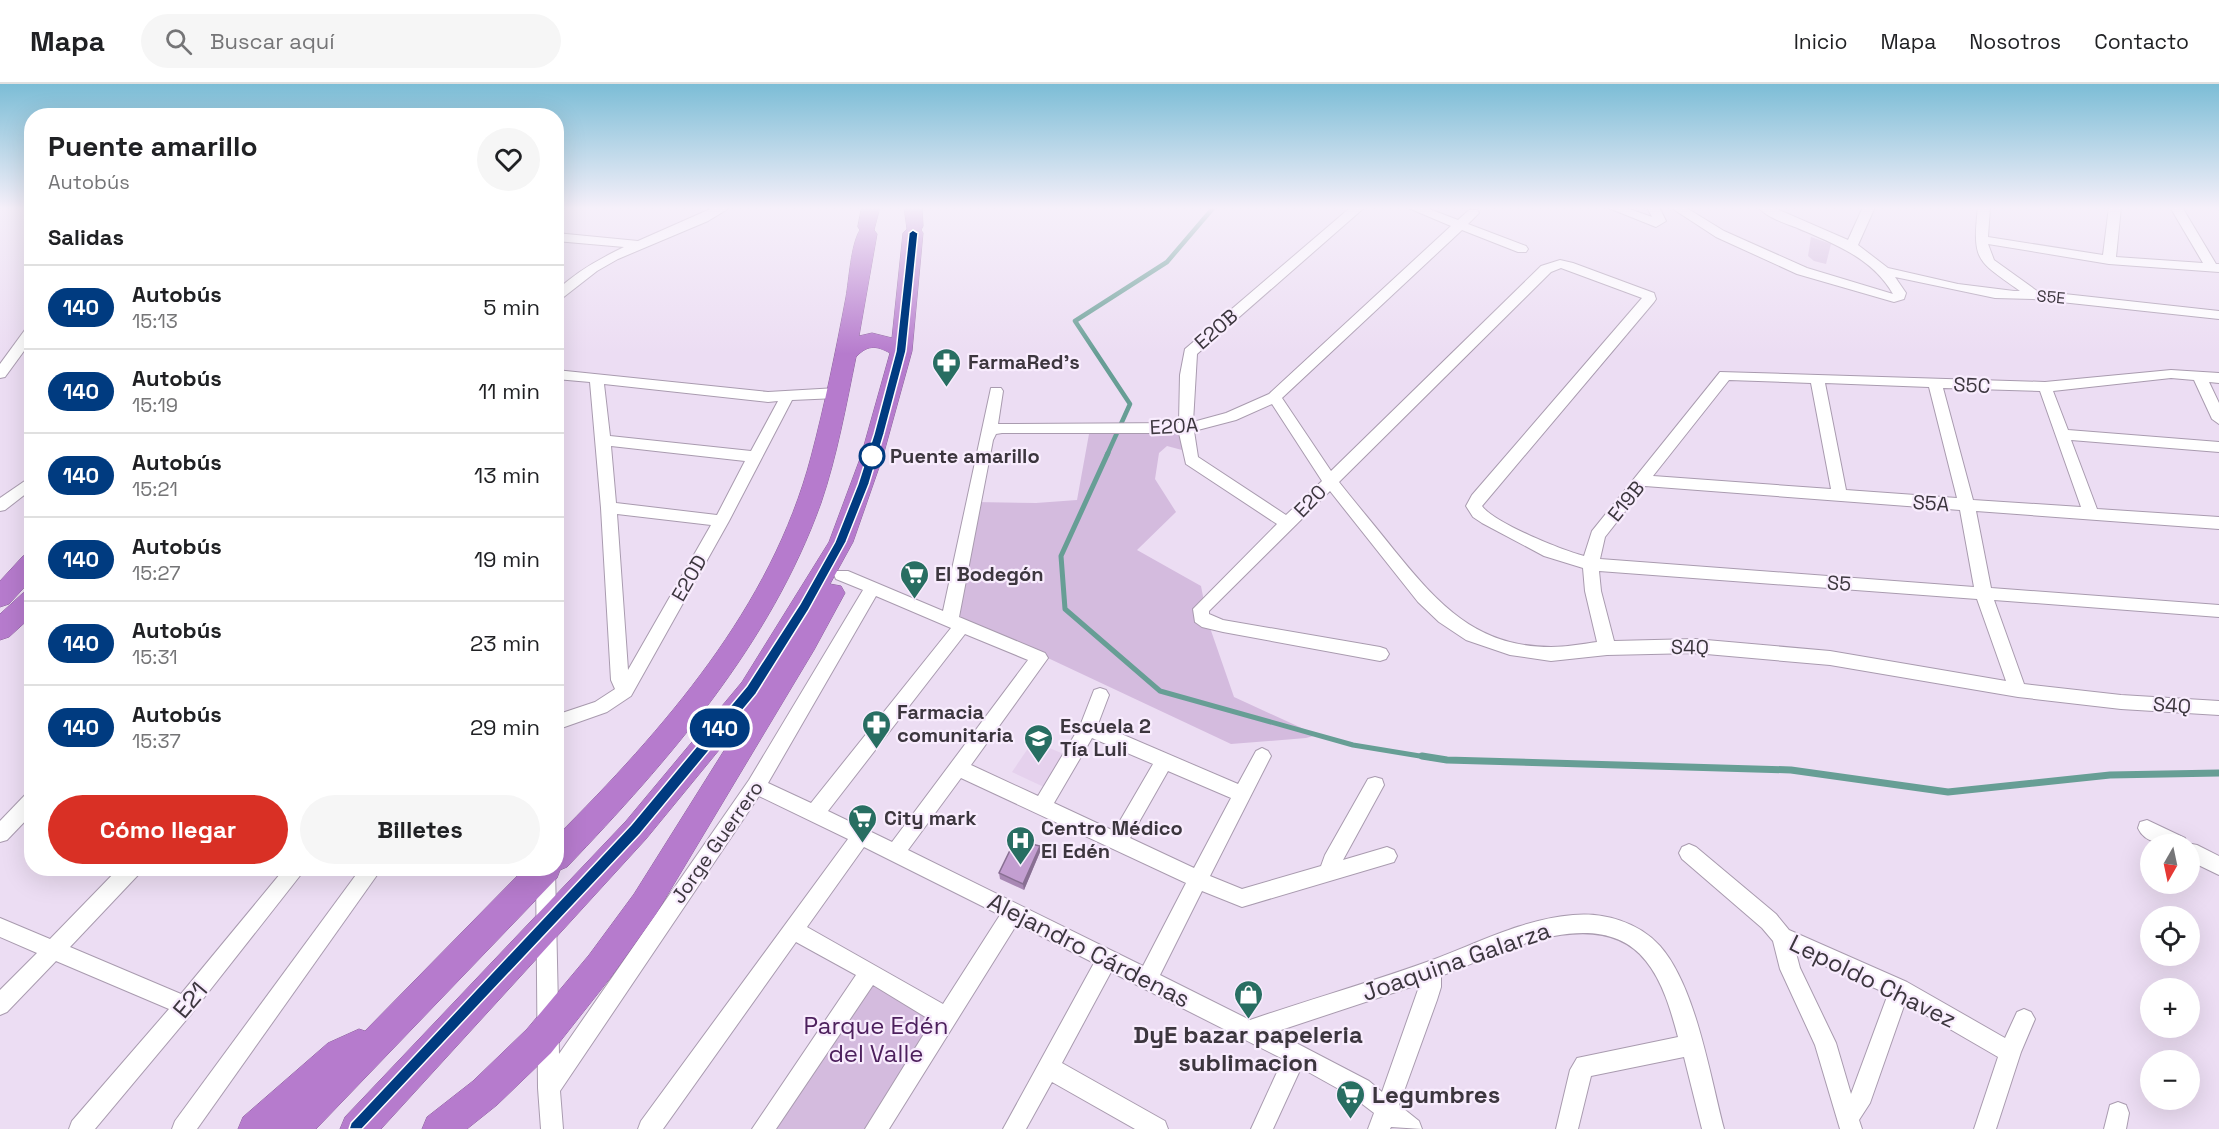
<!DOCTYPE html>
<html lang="es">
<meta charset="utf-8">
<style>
:root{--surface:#fff;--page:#f6f6f6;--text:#202124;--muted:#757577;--line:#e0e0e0;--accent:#d93025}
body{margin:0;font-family:"Space Grotesk",sans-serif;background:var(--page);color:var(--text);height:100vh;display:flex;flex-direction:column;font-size:22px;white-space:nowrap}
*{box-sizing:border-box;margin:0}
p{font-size:20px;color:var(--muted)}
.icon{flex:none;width:33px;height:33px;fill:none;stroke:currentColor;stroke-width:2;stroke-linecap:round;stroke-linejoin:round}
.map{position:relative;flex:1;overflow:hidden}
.side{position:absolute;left:24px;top:24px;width:540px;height:768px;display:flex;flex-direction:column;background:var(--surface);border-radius:24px;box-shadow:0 6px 24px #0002}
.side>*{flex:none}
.badge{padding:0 12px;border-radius:20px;font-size:21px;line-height:39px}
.needle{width:39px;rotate:189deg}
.tools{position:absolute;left:2140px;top:750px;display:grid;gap:12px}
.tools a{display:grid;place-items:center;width:60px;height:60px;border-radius:50%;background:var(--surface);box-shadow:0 6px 24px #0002;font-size:30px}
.map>.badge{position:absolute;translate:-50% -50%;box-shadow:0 0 0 3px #fff}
h2{padding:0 24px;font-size:22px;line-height:54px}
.round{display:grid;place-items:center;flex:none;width:63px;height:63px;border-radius:32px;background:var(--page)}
.head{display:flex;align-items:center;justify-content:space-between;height:102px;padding:0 24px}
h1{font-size:28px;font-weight:700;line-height:45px}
.cta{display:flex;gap:12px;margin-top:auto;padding:12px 24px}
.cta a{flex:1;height:69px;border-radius:36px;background:var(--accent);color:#fff;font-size:24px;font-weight:700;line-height:69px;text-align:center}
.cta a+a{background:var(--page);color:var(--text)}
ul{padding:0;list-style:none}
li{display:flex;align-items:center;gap:18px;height:84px;padding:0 24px;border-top:2px solid var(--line)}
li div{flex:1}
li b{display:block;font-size:22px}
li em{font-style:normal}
li .badge{min-width:66px;font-weight:700;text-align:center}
header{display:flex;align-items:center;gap:36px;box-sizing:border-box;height:84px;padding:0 30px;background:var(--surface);border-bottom:2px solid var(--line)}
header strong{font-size:28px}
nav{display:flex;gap:33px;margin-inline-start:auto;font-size:21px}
.search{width:420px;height:54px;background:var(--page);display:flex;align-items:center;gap:15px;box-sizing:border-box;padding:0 21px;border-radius:33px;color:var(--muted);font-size:22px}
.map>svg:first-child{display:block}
.built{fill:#e5d1ed}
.green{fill:#d4bbde}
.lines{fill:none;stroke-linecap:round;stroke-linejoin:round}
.stream-far2{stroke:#679e95;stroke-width:4.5}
.stream-far1{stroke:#679e95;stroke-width:5}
.stream{stroke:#679e95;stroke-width:7}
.minor-casing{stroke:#a99baf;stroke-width:2}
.highway-casing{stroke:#8b639b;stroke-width:1}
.minor{fill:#fff;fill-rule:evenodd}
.highway{fill:#b67bcd;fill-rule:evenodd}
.wall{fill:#a888b4}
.shaded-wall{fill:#886f92}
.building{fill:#c39ed1;stroke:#886f92;stroke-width:1.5}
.line{fill:#003b80;stroke:#fff;stroke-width:1.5}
.stop-dot{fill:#fff;stroke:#003b80;stroke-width:3}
.labels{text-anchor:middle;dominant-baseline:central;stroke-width:4.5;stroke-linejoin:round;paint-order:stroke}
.far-street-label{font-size:16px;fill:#3c363e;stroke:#f8ecfd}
.street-label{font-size:20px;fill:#3c363e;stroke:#f8ecfd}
.poi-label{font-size:20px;font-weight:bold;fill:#3c363e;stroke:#f8ecfd;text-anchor:start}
.stop-label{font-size:20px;font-weight:bold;fill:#3c363e;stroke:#f8ecfd;text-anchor:start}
.near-street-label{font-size:24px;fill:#3c363e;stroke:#f8ecfd}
.near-park-label{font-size:24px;fill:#4d205d;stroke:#f8ecfd}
.near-poi-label{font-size:24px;font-weight:bold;fill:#3c363e;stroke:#f8ecfd}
</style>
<header>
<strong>Mapa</strong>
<div class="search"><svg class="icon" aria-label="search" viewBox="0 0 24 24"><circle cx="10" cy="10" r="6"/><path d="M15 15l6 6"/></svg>Buscar aquí</div>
<nav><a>Inicio</a><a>Mapa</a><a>Nosotros</a><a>Contacto</a></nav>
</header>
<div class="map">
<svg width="2219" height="1045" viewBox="0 0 2219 1045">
<rect width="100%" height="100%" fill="#ecddf3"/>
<polygon class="built" points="1033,657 1066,671 1044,703 1012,688"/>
<g class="green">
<polygon points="1811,153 1831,160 1826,180 1814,177 1808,172"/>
<polygon points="1182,348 1182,366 1167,362 1159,369 1155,395 1176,428 1137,466 1201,502 1208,538 1234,613 1317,651 1306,654 1231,660 1050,575 950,535 975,418 1036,419 1077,416 1089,350"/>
<polygon points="866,893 937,936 866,1045 769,1045"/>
</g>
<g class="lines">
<polyline class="stream-far2" points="1107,371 1130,320 1075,237 1167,178 1214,123"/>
<polyline class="stream-far1" points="1108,369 1061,472 1065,525 1160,607 1353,661 1432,674"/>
<polyline class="stream" points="1422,672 1447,676 1791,686 1948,708 2110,691 2219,689"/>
<defs>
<g id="minor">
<path d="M 715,123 L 731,123 L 708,137 L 618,175 L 597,187 L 556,219 L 556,207 C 576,188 599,175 624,163 L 556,157 L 556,149 L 638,157 Z"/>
<path d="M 1351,123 L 1365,123 L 1197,270 L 1193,338 L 1226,329 L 1269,310 L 1451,142 L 1406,123 L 1424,123 L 1458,136 L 1469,126 L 1477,126 L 1479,129 L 1468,140 L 1526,162 L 1528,165 L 1526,168 L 1518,168 L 1462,146 L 1282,314 L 1331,387 L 1541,182 L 1560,176 L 1573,179 L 1654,209 L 1656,215 L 1654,218 L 1482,422 C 1494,439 1562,466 1584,472 L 1592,447 L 1720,288 L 2045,298 L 2171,286 L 2219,289 L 2219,299 L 2209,298 L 2219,319 L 2219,340 L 2212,335 L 2194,296 L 2171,294 L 2053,307 L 2068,346 L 2219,358 L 2219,368 L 2071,356 L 2097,425 L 2219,433 L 2219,445 L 1976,427 L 1991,504 L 2219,521 L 2219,533 L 1994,516 L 2024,600 L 2121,611 L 2219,617 L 2219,631 L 2121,625 L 2018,613 L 1830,581 L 1695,569 L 1607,571 L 1551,577 L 1510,571 L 1466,556 L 1439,538 L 1418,518 L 1330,407 L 1209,527 L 1209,530 L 1223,536 L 1380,563 L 1386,565 L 1389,570 L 1386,575 L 1380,577 L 1223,548 L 1202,543 L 1195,538 L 1193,525 L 1277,440 L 1186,380 L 1179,349 L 1002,349 L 996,350 L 993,356 L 959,533 L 1045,569 L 1048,574 L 971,681 L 1038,712 L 1080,642 L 1094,606 L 1100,604 L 1106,606 L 1109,611 L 1098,640 L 1238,700 L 1256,667 L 1262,664 L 1268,667 L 1271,672 L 1210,792 L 1242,805 L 1321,782 L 1325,771 L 1368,695 L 1375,693 L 1382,695 L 1384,701 L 1343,776 L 1387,763 L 1394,766 L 1397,772 L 1394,778 L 1242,823 L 1202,807 L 1160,891 L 1250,936 C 1311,915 1375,897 1435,875 C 1480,858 1524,835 1573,831 C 1603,828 1639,838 1660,862 C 1696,903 1710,992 1724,1045 L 1702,1045 L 1684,973 L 1591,992 L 1578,1045 L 1556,1045 L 1570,986 L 1577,974 L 1678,953 C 1671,927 1663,898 1646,877 C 1598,816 1496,871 1441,892 L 1441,903 L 1437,916 L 1399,1021 L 1419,1037 L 1422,1045 L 1391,1043 L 1390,1045 L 1368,1045 L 1374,1029 L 1353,1013 L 1301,984 L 1273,1045 L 1251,1045 L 1283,975 L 1111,888 L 1062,979 L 1165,1037 L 1168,1045 L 1135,1045 L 1052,998 L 1026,1045 L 1003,1045 L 1094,879 L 1017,840 L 889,1045 L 865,1045 L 932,937 L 873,901 L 776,1045 L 752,1045 L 856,891 L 796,858 L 663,1045 L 638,1045 L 641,1037 L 848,755 L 759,712 L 560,1007 L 563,1045 L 541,1045 L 538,1004 L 536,784 L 555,785 L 559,970 L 749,696 L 863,506 L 836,495 L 834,491 L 836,487 L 848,487 L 943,527 L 991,304 L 1001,304 L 1003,307 L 998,340 L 1179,339 L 1180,291 L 1185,265 ZM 1561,184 L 1642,214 L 1472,411 L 1466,422 L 1473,433 L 1482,439 L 1544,472 L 1583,484 L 1585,507 L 1597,558 C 1582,560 1566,563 1551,563 C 1476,563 1438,520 1394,466 C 1376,443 1357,421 1339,398 L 1551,188 ZM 1729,296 L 1811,299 L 1831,405 L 1653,392 ZM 1825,299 L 1929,303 L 1957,414 L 1846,406 ZM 1943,304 L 2040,307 L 2081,423 L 1973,416 ZM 1272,320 L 1322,397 L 1286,431 L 1198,373 L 1194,347 L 1236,336 ZM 1645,402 L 1960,426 L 1974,503 L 1600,475 L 1605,453 ZM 1599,487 L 1977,515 L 2006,597 L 1830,567 L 1695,555 L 1614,557 L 1601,507 ZM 876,512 L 951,544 L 811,719 L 768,699 ZM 965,550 L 1028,576 L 892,758 L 828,727 ZM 1092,654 L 1153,680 L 1114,747 L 1054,719 ZM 1168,687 L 1231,714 L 1194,784 L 1130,754 ZM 961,694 L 1186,799 L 1143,882 L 908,766 ZM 864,763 L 1000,831 L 943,920 L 807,843 ZM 1420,900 L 1382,1008 L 1369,997 L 1275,948 Z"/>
<polygon points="1606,123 1624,123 1652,133 1647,123 1659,123 1666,137 1656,143"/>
<path d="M 1670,123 L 1685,123 L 1724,147 L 1807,184 L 1893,210 C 1872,173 1832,159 1795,143 C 1782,138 1768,134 1758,123 L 1772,123 L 1848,156 L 1863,123 L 1875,123 L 1858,161 L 1888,184 L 1958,200 L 2014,207 L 2020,207 C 1977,176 1972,178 1978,123 L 1990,123 L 1988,153 L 2103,171 L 2109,123 L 2121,123 L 2116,173 L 2203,179 L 2170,123 L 2182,123 L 2216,180 L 2219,180 L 2219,188 L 2109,180 L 1988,160 L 1994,176 L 2037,207 L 2219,227 L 2219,235 L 2033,215 L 1995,214 L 1895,193 L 1906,209 L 1904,215 L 1894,218 L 1797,190 L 1716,153 Z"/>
<polygon points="32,242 32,256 5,293 0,294 0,280 27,243"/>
<path d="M 556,286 L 768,308 L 837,304 L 844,309 L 837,314 L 792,316 L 729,437 L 631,612 L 607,628 L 556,646 L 556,631 L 595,618 L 615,605 L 611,596 L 601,424 L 590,298 L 556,295 ZM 604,300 L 768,318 L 778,317 L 751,367 L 610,352 ZM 611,362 L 745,377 L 717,431 L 616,419 ZM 617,430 L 711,441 L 628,586 Z"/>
<polygon points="32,392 32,405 5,426 0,427 0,414"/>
<polygon points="32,709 32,730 7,756 0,758 0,737 25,711"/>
<path d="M 2147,736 L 2185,754 L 2187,759 L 2197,761 L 2219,772 L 2219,791 L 2190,777 L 2190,760 C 2172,760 2146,763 2138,744 L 2140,738 Z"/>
<path d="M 1689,760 L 1696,763 L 1776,830 L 1789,846 L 1907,898 L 2005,954 L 2017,928 L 2024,925 L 2031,928 L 2035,935 L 2021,968 L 1996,1045 L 1974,1045 L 1998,973 L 1905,919 L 1870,1019 L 1859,1036 L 1862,1045 L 1840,1045 L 1815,961 L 1780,885 L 1773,857 L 1762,844 L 1682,775 L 1679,769 L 1682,763 ZM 1796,869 L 1888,910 L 1851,1010 L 1836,959 L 1800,884 Z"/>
<polygon points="119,784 141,784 139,790 70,863 181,910 285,784 306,784 192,929 95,1045 69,1045 72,1037 169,925 56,877 7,928 0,931 0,906 37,869 0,853 0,834 50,855"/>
<polygon points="361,784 382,784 197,1045 172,1045 175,1037"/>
<polygon points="2118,1018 2126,1021 2129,1029 2126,1045 2104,1045 2110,1021"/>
</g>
<g id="highway">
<path d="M 862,123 L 880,123 L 874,146 L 877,150 L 859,252 L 872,249 L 892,254 L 903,149 L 907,145 L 904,123 L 922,123 L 923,142 L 921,146 L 923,149 L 912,267 L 883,372 L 853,458 L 830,500 L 841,502 L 845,509 L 814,566 L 656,830 L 611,893 L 551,969 L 497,1021 L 467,1045 L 422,1045 L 427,1033 L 473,997 L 527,945 L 589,871 L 634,810 L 742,638 L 646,755 L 381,1045 L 340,1045 L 345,1033 L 626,737 L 742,598 L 829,458 L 861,372 L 890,269 C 876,261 867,261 856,273 C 846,322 837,372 821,419 C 770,561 669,676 567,783 L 560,786 L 557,794 L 316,1045 L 238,1045 L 243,1033 L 328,959 L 359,945 L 365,947 L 525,784 L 556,784 L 556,753 C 664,645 771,524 811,373 C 825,320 836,266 846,213 C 849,196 851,160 860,146 L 858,143 Z"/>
<polygon points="32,470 32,495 9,520 0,523 0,497 23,472"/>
<polygon points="32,506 32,532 9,553 0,556 0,530 23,509"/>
</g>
</defs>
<use href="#minor" class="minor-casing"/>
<use href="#highway" class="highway-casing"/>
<use href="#minor" class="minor"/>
<use href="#highway" class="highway"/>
</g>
<polygon class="wall" points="1040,768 1024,806 1000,795 999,789"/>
<polygon class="shaded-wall" points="1040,762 1040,768 1024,806 1023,800"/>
<polygon class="building" points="1015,756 1040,762 1023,800 999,789"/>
<linearGradient id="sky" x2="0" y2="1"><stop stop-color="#7cbdd6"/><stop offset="0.46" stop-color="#f6f0fa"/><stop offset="1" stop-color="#f6f0fa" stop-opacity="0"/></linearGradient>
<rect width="2219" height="270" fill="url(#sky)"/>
<polygon class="line" points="913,146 918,149 906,267 884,350 869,400 846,458 808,527 756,610 640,750 362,1045 349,1045 351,1039 631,741 747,602 800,520 835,458 858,400 874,350 896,267 909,149"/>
<defs>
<symbol id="pharmacy-pin" viewBox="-11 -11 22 30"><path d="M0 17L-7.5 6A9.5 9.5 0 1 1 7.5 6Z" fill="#286e62" stroke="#f8ecfd"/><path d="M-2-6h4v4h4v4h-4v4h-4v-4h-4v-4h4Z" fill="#fff"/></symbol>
<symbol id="supermarket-pin" viewBox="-11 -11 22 30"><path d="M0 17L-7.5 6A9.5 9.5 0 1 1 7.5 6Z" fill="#286e62" stroke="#f8ecfd"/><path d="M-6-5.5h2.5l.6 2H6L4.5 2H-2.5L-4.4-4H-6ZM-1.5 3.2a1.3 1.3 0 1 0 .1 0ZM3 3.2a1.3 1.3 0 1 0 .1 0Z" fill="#fff"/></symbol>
<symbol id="school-pin" viewBox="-11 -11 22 30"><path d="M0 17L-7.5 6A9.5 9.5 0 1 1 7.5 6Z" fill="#286e62" stroke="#f8ecfd"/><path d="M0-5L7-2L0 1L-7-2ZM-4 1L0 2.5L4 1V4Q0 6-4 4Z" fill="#fff"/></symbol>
<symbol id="hospital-pin" viewBox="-11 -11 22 30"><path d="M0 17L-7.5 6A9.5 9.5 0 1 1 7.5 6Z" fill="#286e62" stroke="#f8ecfd"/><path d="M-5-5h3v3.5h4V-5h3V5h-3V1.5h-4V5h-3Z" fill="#fff"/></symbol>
<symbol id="shop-pin" viewBox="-11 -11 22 30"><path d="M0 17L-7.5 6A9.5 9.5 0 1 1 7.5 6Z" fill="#286e62" stroke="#f8ecfd"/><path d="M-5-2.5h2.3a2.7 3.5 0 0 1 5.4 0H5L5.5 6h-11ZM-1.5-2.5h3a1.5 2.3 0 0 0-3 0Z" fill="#fff"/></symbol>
</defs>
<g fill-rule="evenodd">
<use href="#pharmacy-pin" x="930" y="262" width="33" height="45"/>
<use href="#supermarket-pin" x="898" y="474" width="33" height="45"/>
<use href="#pharmacy-pin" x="860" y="624" width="33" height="45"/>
<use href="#school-pin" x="1022" y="638" width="33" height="45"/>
<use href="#supermarket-pin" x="846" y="718" width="33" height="45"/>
<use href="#hospital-pin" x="1004" y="740" width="33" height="45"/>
<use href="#shop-pin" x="1232" y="894" width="33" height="45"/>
<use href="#supermarket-pin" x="1334" y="994" width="33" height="45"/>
</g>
<circle class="stop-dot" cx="872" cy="372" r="12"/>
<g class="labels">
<g class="far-street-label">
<text transform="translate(2051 213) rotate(5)">S5E</text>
</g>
<g class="street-label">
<text transform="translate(1216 245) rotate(-41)">E20B</text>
<text transform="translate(1972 301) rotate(3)">S5C</text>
<text transform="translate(1174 342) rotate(-3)">E20A</text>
<text transform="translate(1310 417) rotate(-46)">E20</text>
<text transform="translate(1626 417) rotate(-51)">E19B</text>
<text transform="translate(1931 419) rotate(4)">S5A</text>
<text transform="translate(689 494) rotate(-60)">E20D</text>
<text transform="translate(1839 499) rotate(4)">S5</text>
<text transform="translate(1690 563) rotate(1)">S4Q</text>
<text transform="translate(2172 621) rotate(4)">S4Q</text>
<text transform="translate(717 758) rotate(-55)">Jorge Guerrero</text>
</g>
<g class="poi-label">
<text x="968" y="278">FarmaRed's</text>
<text x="935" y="490">El Bodegón</text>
<text x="897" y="628">Farmacia<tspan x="897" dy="23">comunitaria</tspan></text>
<text x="1060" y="642">Escuela 2<tspan x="1060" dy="23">Tía Luli</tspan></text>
<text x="884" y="734">City mark</text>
<text x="1041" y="744">Centro Médico<tspan x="1041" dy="23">El Edén</tspan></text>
</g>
<g class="stop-label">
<text x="890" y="372">Puente amarillo</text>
</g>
<g class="near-street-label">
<text transform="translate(1089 866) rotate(27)">Alejandro Cárdenas</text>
<text transform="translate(1456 877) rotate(-19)">Joaquina Galarza</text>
<text transform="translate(1873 897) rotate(26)">Lepoldo Chavez</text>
<text transform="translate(190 916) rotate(-50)">E21</text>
</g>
<g class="near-park-label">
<text x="876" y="941">Parque Edén<tspan x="876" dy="28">del Valle</tspan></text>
</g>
<g class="near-poi-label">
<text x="1248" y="950">DyE bazar papeleria<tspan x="1248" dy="28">sublimacion</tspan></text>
<text x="1372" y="1010" text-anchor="start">Legumbres</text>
</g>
</g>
</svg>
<div class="tools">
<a><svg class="needle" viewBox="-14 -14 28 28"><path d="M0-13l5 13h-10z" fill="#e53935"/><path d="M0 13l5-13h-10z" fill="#757577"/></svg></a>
<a><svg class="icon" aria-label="locate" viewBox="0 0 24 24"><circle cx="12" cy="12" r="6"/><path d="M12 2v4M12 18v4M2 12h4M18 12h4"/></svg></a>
<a>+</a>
<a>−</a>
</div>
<b class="badge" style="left:720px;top:644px;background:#003b80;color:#fff">140</b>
<section class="side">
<div class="head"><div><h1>Puente amarillo</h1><p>Autobús</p></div><a class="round"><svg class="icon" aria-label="heart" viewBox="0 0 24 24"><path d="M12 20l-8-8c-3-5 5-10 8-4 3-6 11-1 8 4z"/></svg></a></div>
<h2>Salidas</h2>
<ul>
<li><span class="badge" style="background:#003b80;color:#fff">140</span><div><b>Autobús</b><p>15:13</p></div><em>5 min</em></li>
<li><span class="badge" style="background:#003b80;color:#fff">140</span><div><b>Autobús</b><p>15:19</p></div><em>11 min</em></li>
<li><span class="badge" style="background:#003b80;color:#fff">140</span><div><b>Autobús</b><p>15:21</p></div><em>13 min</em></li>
<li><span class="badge" style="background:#003b80;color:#fff">140</span><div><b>Autobús</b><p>15:27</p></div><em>19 min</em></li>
<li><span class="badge" style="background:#003b80;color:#fff">140</span><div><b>Autobús</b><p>15:31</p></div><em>23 min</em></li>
<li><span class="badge" style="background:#003b80;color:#fff">140</span><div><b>Autobús</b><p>15:37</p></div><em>29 min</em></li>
</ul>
<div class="cta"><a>Cómo llegar</a><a>Billetes</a></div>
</section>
</div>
